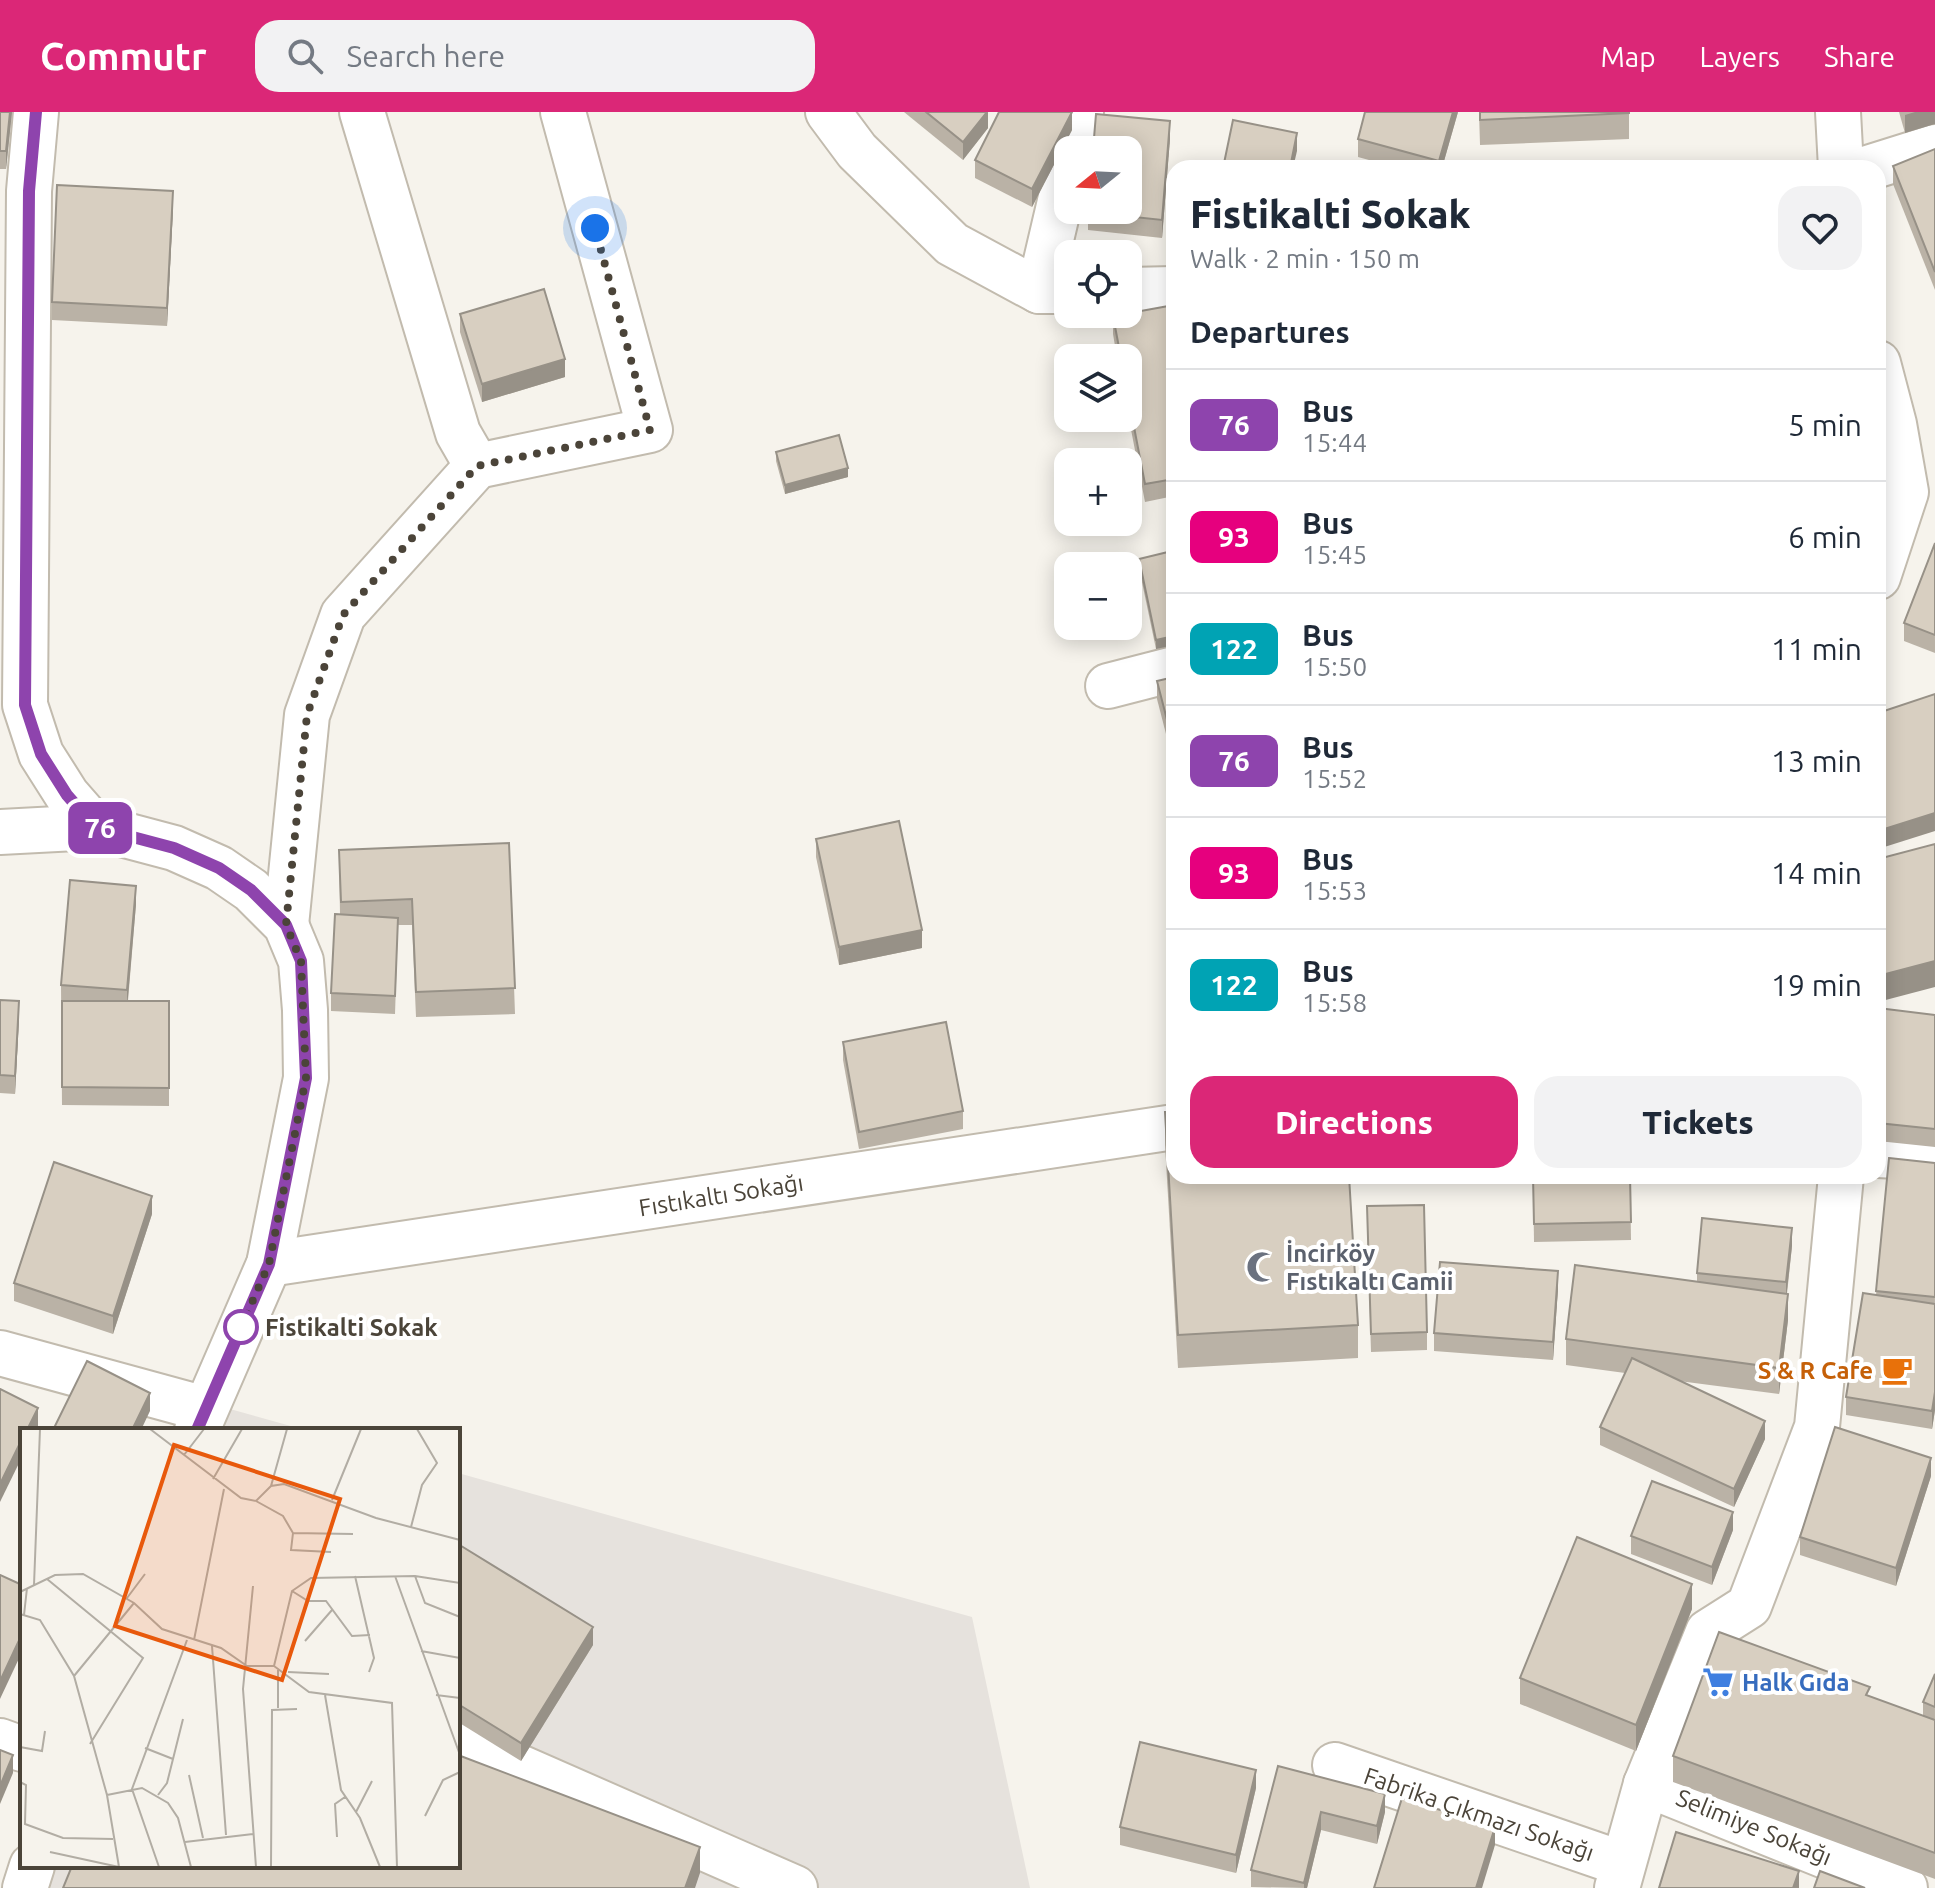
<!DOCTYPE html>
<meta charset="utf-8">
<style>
:root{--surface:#fff;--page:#f2f2f3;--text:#1f2937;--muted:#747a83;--line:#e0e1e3;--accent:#db2777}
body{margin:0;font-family:Ubuntu,sans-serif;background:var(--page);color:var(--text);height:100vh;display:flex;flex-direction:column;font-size:30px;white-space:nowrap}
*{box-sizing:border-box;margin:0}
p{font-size:26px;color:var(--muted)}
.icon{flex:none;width:44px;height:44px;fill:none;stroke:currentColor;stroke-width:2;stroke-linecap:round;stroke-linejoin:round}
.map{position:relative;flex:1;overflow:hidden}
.drawer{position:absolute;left:1166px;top:48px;width:720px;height:1024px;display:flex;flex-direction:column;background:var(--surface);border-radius:24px;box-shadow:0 4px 20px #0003}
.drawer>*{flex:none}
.badge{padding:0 16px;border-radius:12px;font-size:28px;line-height:52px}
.needle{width:52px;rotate:252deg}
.fabs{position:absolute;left:1054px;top:24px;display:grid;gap:16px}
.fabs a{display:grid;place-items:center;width:88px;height:88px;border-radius:16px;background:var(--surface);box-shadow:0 4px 20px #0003;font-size:40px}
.you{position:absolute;width:40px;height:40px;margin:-20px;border:6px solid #fff;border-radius:50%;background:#1a73e8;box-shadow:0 0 0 12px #1a73e833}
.map>.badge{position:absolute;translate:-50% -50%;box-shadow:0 0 0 4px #fff}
h2{padding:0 24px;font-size:30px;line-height:72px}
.round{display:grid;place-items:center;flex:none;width:84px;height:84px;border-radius:24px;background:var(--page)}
.head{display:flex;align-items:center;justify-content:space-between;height:136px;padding:0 24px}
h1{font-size:38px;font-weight:800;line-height:60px}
.cta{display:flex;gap:16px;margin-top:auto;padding:16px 24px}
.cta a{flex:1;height:92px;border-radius:24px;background:var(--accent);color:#fff;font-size:32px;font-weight:800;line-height:92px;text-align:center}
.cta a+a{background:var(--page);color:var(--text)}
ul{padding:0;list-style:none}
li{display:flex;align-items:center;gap:24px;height:112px;padding:0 24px;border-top:2px solid var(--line)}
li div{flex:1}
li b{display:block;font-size:30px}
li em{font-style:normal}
li .badge{min-width:88px;font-weight:700;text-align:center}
header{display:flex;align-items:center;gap:48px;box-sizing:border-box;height:112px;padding:0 40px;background:var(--accent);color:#fff}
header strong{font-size:38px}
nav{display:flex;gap:44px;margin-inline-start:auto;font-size:28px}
.search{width:560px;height:72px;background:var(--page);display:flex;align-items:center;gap:20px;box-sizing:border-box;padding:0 28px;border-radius:24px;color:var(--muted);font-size:30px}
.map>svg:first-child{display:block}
.industrial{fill:#e6e2dd}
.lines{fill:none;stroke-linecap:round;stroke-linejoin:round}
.minor-casing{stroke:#c2bbae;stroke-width:48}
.minor{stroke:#fff;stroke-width:44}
.wall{fill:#bab2a6}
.shaded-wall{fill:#979187}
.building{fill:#d8cfc1;stroke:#979187;stroke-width:2}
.line-casing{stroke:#fff;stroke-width:18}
.line{stroke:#8e44ad;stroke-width:12}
.walk{stroke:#4b4439;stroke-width:8;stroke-dasharray:0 14.4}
.stop-dot{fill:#fff;stroke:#8e44ad;stroke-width:4}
.labels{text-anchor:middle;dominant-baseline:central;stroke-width:8;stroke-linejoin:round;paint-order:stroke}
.street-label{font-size:24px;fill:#4b4439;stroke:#fff}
.worship-label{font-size:24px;font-weight:bold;fill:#5b616d;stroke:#fff;text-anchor:start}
.stop-label{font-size:24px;font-weight:bold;fill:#4b4439;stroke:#fff;text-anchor:start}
.food-label{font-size:24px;font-weight:bold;fill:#c56008;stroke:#fff;text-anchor:end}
.shop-label{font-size:24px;font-weight:bold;fill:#366cbe;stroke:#fff;text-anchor:start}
.inset-road{fill:none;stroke:#b2ada4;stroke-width:2}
.view{fill:#e8590c;fill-opacity:0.15;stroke:#e8590c;stroke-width:4}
.inset-edge{fill:none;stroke:#4b4439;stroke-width:4}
</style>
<header>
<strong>Commutr</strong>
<div class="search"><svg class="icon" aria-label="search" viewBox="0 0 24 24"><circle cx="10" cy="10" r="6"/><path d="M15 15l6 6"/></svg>Search here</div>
<nav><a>Map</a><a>Layers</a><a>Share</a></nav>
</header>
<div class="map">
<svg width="1935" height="1776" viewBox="0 0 1935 1776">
<rect width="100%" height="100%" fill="#f6f3ec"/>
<g class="industrial">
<polygon points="230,1297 305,1318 222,1318"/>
<polygon points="458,1361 972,1505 1030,1776 29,1776 39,1754 458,1754"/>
</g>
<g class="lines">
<defs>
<g id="minor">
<polyline points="36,0 29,79 25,593 41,642 67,683 95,715 174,736 219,756 251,778 286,813 301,849 305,898 306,966 269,1152 197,1318"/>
<polyline points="828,0 857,39 952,132 1039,179 1068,179"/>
<polyline points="1838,0 1841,56"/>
<polyline points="1072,38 1081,0"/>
<polyline points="1868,56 1935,35"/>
<polyline points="1128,178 1174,177"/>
<polyline points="1039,179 1068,55"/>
<polyline points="1878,251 1894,312 1906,380 1878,465"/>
<polyline points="477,354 650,318 563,0"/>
<polyline points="1108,574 1174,557"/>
<polyline points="0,720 95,715"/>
<polyline points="286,813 307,603 343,503 477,354 458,321 362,0"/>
<polyline points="1878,1043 1935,1046"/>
<polyline points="269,1152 1174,1015"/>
<polyline points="0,1241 205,1297"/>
<polyline points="458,1628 795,1776"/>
<polyline points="0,1629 22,1637"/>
<polyline points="1335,1653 1623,1752"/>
<polyline points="1646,1672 1905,1776"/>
<polyline points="25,1776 32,1754"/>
<polyline points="1617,1776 1646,1672 1708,1520 1749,1494 1817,1315 1841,1064"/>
</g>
</defs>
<use href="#minor" class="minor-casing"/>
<use href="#minor" class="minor"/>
</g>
<g class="wall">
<polygon points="0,0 12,0 6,57 0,57"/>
<polygon points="904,0 988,0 988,16 963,48"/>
<polygon points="1458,0 1442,56 1398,56 1358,45 1358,27"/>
<polygon points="1479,0 1629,0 1629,27 1480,33"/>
<polygon points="1899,0 1935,0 1905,21"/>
<polygon points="1072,18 1032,95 975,66 975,48"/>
<polygon points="1170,27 1162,126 1088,118 1088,98"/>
<polygon points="1935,37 1935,178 1893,72 1893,54"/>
<polygon points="173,97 167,214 52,208 52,190"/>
<polygon points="1174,193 1174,384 1145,390 1128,302 1128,246 1117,246 1113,222 1113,204"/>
<polygon points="460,202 565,265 482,290 460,220"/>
<polygon points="776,340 848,365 785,382 776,349"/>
<polygon points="1935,431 1935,541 1904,529 1904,511"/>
<polygon points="1139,447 1174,449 1174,533 1156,537 1139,456"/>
<polygon points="1174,565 1174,653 1157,587 1157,569"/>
<polygon points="816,727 922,836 839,853 816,745"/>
<polygon points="509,731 515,902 416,905 412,813 398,813 395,902 331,899 331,881 340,803 339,738"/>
<polygon points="136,792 128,889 169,889 169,994 62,993 61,873"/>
<polygon points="0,888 19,907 15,982 0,981"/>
<polygon points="1878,896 1935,903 1935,1035 1878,1029"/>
<polygon points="843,930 963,999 963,1017 859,1037 843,948"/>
<polygon points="1165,1000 1358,1213 1358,1246 1178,1256 1165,1033"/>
<polygon points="1889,1046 1935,1051 1935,1298 1932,1317 1846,1303 1846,1285 1876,1183"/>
<polygon points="1533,1064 1630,1064 1631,1128 1534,1130"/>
<polygon points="152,1102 113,1222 14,1189 14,1171"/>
<polygon points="1367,1112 1427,1220 1427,1238 1371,1240"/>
<polygon points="1792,1134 1787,1182 1788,1208 1779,1282 1679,1269 1765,1327 1734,1395 1600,1333 1600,1315 1625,1261 1566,1253 1566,1227 1697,1170 1697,1161"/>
<polygon points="1558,1177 1553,1248 1434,1239 1434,1221"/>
<polygon points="1931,1364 1896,1474 1800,1443 1800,1425"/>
<polygon points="1733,1418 1712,1473 1631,1442 1631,1424"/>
<polygon points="458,1432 593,1533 521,1649 458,1610"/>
<polygon points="1692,1497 1636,1639 1520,1592 1520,1566"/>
<polygon points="1935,1562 1935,1767 1673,1670 1673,1644 1870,1584 1923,1604 1923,1590"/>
<polygon points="1278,1654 1385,1700 1377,1732 1321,1718 1307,1776 1251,1775 1251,1758"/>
<polygon points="1256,1676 1236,1761 1120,1733 1120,1715"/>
</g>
<g class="shaded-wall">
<polygon points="10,0 12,0 6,57 6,39"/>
<polygon points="987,0 988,0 988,16 963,48 963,30"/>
<polygon points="1072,0 1072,18 1032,95 1032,77"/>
<polygon points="1453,0 1458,0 1442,56 1439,56 1439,49"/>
<polygon points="1915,0 1935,0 1935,12 1905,21 1905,3"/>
<polygon points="1170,9 1170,27 1162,126 1162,108"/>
<polygon points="1297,21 1297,39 1293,56 1290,56"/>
<polygon points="173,79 173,97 167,214 167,196"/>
<polygon points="565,247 565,265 482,290 482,272"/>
<polygon points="848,356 848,365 785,382 785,373"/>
<polygon points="1174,524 1174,533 1156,537 1156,528"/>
<polygon points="1935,701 1935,719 1878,737 1878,719"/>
<polygon points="136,774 136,792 127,896 127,878"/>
<polygon points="922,818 922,836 839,853 839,835"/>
<polygon points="1935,849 1935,875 1878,890 1878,864"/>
<polygon points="19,889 19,907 15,982 15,964"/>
<polygon points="152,1084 152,1102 113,1222 113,1204"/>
<polygon points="1792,1116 1792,1134 1786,1187 1786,1170"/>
<polygon points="1558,1159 1558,1177 1553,1248 1553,1230"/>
<polygon points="1788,1182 1788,1208 1779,1282 1779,1256"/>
<polygon points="1935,1280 1935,1298 1932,1317 1932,1299"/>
<polygon points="150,1281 150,1299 141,1318 132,1318"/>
<polygon points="38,1296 38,1314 36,1318 27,1318"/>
<polygon points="1765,1309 1765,1327 1734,1395 1734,1377"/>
<polygon points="22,1327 22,1345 0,1390 0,1372"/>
<polygon points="1931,1346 1931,1364 1896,1474 1896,1456"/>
<polygon points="1733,1400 1733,1418 1712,1473 1712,1455"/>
<polygon points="1692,1472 1692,1497 1636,1639 1636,1613"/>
<polygon points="593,1515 593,1533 521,1649 521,1631"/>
<polygon points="22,1522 22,1540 0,1587 0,1569"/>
<polygon points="13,1643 13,1661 0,1692 0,1674"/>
<polygon points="1256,1658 1256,1676 1236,1761 1236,1743"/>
<polygon points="1385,1682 1385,1700 1377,1732 1377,1714"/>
<polygon points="1321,1700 1321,1718 1307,1776 1304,1776 1304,1771"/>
<polygon points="1495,1715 1495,1733 1482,1776 1476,1776"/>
<polygon points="700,1735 700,1761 695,1776 685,1776"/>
<polygon points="1799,1759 1799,1776 1793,1776"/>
</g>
<g class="building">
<polygon points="0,0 10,0 6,39 0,39"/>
<polygon points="926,0 987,0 963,30"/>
<polygon points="999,0 1072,0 1032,77 975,48"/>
<polygon points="1365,0 1453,0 1439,49 1358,27"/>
<polygon points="1480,0 1629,0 1629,1 1480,8"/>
<polygon points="1096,2 1170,9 1162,108 1088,100 1088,98 1128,98 1128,38 1093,38"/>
<polygon points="1233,8 1297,21 1290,56 1223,56"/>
<polygon points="1935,37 1935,160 1893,54"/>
<polygon points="57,73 173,79 167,196 52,190"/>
<polygon points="544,177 565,247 482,272 460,202"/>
<polygon points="1174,193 1174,367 1145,372 1128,284 1128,246 1121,246 1113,204"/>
<polygon points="839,323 848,356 785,373 776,340"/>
<polygon points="1935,431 1935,523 1904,511"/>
<polygon points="1172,439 1174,449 1174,524 1156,528 1139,447"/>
<polygon points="1174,565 1174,635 1157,569"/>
<polygon points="1935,582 1935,701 1878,719 1878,601"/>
<polygon points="899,709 922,818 839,835 816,727"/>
<polygon points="509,731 515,876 416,880 412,787 341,790 339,738"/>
<polygon points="1935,732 1935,849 1878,864 1878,747"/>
<polygon points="70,768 136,774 127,878 61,873"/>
<polygon points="335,802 398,806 395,884 331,881"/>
<polygon points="0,888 19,889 15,964 0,963"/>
<polygon points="62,889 169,889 169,976 62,975"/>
<polygon points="1878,896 1935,903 1935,1017 1878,1011"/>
<polygon points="946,910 963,999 859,1020 843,930"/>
<polygon points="1165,1000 1174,1000 1174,1064 1349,1064 1358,1213 1178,1223"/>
<polygon points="1889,1046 1935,1051 1935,1185 1876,1179"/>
<polygon points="54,1050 152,1084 113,1204 14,1171"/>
<polygon points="1533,1064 1630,1064 1631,1110 1534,1112"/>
<polygon points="1424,1093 1427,1220 1371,1222 1367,1094"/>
<polygon points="1702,1106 1792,1116 1786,1170 1697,1161"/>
<polygon points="1440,1150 1558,1159 1553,1230 1434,1221"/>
<polygon points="1575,1153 1788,1182 1779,1256 1566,1227"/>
<polygon points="1863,1181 1935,1192 1935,1280 1932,1299 1846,1285"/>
<polygon points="1632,1246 1765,1309 1734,1377 1600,1315"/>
<polygon points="87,1249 150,1281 132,1318 53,1318"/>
<polygon points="0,1277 38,1296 27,1318 22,1318 22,1327 0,1372"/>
<polygon points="1835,1315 1931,1346 1896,1456 1800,1425"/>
<polygon points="1652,1369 1733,1400 1712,1455 1631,1424"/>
<polygon points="1577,1425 1692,1472 1636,1613 1520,1566"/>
<polygon points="458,1432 593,1515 521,1631 458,1592"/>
<polygon points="0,1463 22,1473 22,1522 0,1569"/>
<polygon points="1719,1520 1870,1575 1866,1583 1935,1608 1935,1741 1673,1644"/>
<polygon points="1935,1562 1935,1595 1923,1590"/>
<polygon points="1140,1630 1256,1658 1236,1743 1120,1715"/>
<polygon points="0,1638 13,1643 0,1674"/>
<polygon points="458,1643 700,1735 685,1776 63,1776 72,1754 458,1754"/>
<polygon points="1278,1654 1385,1682 1377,1714 1321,1700 1304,1771 1251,1758"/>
<polygon points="1402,1686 1495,1715 1476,1776 1374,1776"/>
<polygon points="1676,1720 1799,1759 1793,1776 1659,1776"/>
<polygon points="1820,1759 1865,1776 1814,1776"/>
</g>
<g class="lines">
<defs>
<polyline id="line" points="36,0 29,79 25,593 41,642 67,683 95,715 174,736 219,756 251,778 286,813 301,849 306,966 269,1152 197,1318"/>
</defs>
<use href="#line" class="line-casing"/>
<use href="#line" class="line"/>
<polyline class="walk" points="241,1215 269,1152 306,966 301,849 286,813 307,603 343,503 477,354 650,318 595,116"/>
</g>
<defs>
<symbol id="mosque-bare" viewBox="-9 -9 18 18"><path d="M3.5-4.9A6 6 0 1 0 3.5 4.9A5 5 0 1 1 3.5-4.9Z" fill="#6b7280" stroke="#fff" stroke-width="2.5" paint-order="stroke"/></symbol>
<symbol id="cafe-bare" viewBox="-9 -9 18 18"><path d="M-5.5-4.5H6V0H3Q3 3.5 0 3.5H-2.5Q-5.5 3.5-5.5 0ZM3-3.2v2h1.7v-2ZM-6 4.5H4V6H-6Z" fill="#e8710a" stroke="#fff" stroke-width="2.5" paint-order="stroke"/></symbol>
<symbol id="supermarket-bare" viewBox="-9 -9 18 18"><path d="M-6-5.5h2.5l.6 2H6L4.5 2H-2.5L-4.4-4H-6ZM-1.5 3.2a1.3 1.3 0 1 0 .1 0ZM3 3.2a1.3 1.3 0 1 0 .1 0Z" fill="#3f7fe0" stroke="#fff" stroke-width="2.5" paint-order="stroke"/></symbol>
</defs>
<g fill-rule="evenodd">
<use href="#mosque-bare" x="1240" y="1133" width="44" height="44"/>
<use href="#cafe-bare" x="1875" y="1236" width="44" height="44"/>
<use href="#supermarket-bare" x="1696" y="1548" width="44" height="44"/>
</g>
<circle class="stop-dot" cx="241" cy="1215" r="16"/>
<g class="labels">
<g class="street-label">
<text transform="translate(721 1083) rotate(-9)">Fıstıkaltı Sokağı</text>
<text transform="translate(1479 1702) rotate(19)">Fabrika Çıkmazı Sokağı</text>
<text transform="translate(1754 1715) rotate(22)">Selimiye Sokağı</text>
</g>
<g class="worship-label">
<text x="1286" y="1141">İncirköy<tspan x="1286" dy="28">Fıstıkaltı Camii</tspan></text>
</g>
<g class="stop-label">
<text x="265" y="1215">Fistikalti Sokak</text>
</g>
<g class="food-label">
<text x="1873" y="1258">S &amp; R Cafe</text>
</g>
<g class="shop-label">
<text x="1742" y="1570">Halk Gıda</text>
</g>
</g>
<g transform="translate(20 1316)">
<rect width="440" height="440" fill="#f6f3ec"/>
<path class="inset-road" d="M 130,1 L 221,70 L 236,73 L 251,58 L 264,56 L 356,90 L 440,112M 164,27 L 184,1M 193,51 L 222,1M 251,58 L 267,1M 312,72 L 341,1M 236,73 L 263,88 L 273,105 L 333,106M 391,99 L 402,57 L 417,35 L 397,1M 273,105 L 271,122 L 311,124M 335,148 L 354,230 L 349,244M 375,148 L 440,327M 395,148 L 405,175 L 440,189M 27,151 L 123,230 L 70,316M 14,157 L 20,1M 233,158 L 223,261 L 236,439M 272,163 L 288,173 L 306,173 L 332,208 L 350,207M 0,164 L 35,147 L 63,146 L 114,175 L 142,201 L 201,220 L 227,238 L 254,238M 107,170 L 125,146M 0,186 L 20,192 L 54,248 L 87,367 L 99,439M 4,187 L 7,160M 174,212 L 204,61M 285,213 L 312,182M 192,218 L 206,407M 401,223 L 440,230M 254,238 L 289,264 L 372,275 L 377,439M 254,238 L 272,163 L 291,150 L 395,148 L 440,155M 268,244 L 309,246M 54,248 L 114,175M 305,267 L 321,362 L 340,390 L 360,439M 416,267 L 440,270M 258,280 L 258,242M 0,319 L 22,323 L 25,303M 125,320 L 153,331M 169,347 L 183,410M 0,354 L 6,357 L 5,396 L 43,410 L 93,411M 87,367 L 122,360 L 148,375 L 158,390 L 171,439M 138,367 L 147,355 L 163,291M 336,384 L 352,353M 405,388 L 423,352 L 440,344M 317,409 L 315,376 L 325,369M 165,414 L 233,406M 30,424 L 99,439M 139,439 L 112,361 L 167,212M 251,439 L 252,282 L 277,281"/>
<path class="view" d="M 154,17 L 320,71 L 262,252 L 95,198 Z"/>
<rect width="440" height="440" class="inset-edge"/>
</g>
</svg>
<div class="fabs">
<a><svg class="needle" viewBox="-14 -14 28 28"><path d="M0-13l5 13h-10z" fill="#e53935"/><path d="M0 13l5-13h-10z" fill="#747a83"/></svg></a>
<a><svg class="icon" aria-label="locate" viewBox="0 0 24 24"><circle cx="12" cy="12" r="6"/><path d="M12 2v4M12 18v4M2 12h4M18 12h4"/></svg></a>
<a><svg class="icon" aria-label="layers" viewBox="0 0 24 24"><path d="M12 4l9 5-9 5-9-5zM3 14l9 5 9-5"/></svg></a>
<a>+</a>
<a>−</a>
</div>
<div class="you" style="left:595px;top:116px"></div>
<b class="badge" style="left:100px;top:716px;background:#8e44ad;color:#fff">76</b>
<section class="drawer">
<div class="head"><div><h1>Fistikalti Sokak</h1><p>Walk · 2 min · 150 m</p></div><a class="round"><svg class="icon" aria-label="heart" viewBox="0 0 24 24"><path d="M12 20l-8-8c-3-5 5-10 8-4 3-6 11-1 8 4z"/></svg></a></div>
<h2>Departures</h2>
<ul>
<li><span class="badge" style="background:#8e44ad;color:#fff">76</span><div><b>Bus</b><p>15:44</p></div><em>5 min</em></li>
<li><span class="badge" style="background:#e6007e;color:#fff">93</span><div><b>Bus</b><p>15:45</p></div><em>6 min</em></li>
<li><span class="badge" style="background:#00a3b4;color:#fff">122</span><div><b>Bus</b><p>15:50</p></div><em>11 min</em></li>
<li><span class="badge" style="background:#8e44ad;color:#fff">76</span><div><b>Bus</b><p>15:52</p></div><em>13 min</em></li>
<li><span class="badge" style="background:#e6007e;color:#fff">93</span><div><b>Bus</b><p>15:53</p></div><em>14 min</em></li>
<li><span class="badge" style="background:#00a3b4;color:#fff">122</span><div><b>Bus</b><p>15:58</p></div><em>19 min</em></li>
</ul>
<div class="cta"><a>Directions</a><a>Tickets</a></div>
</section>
</div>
